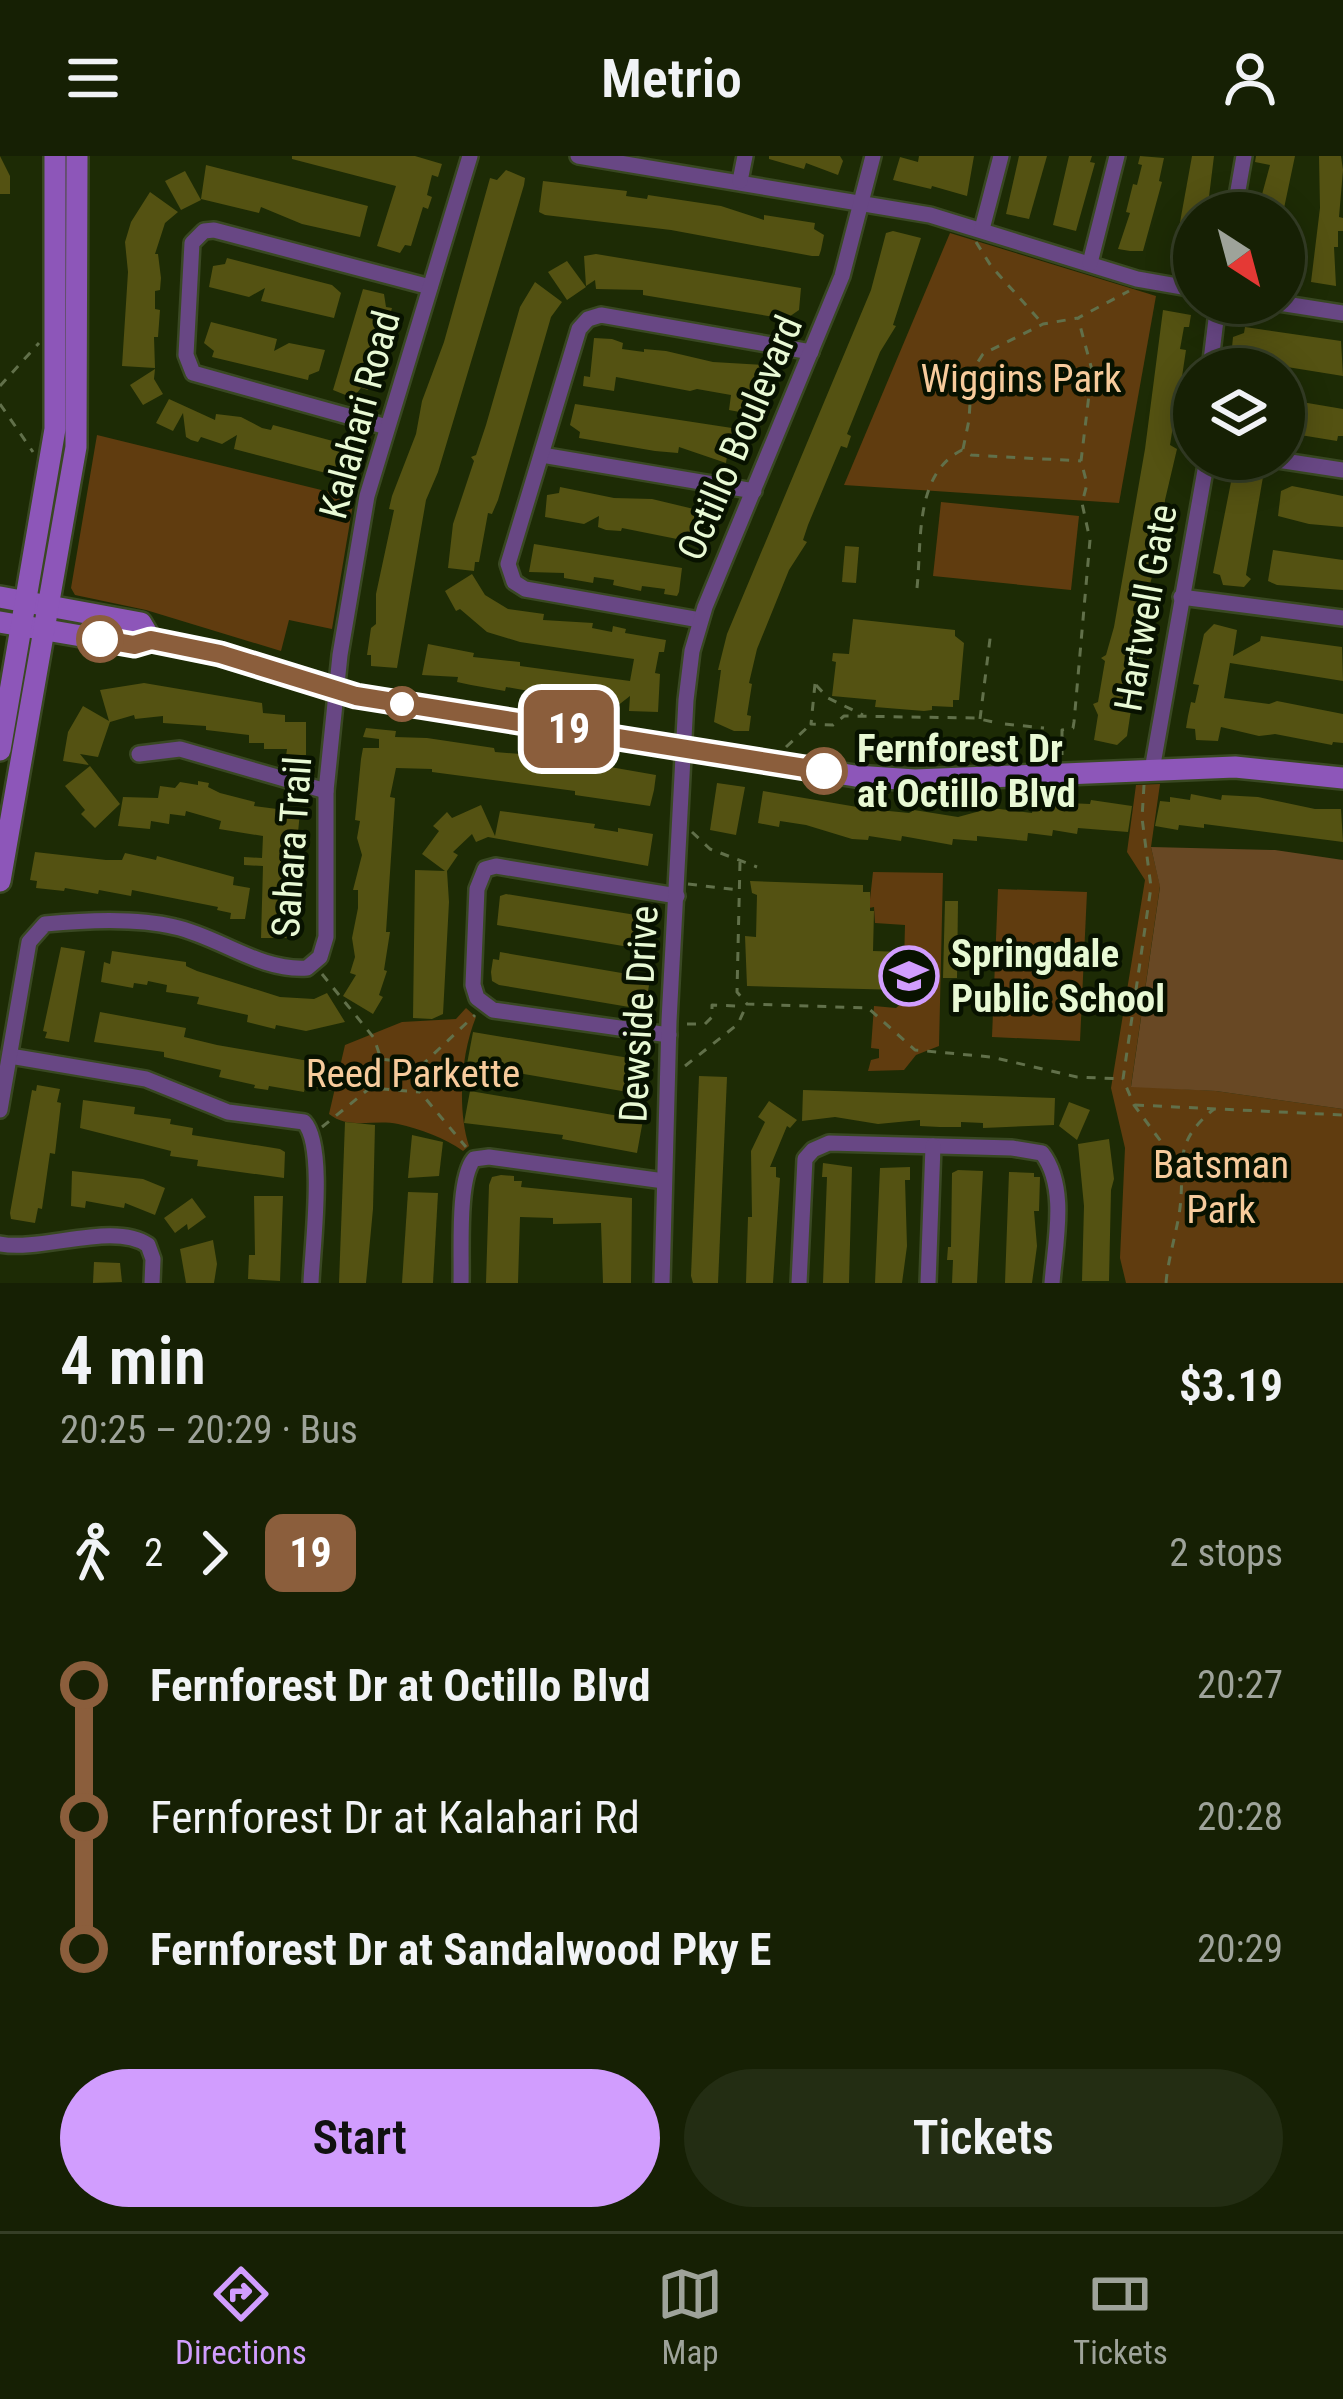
<!DOCTYPE html>
<meta charset="utf-8">
<style>
:root{--surface:#162004;--page:#232d13;--text:#f1f3f6;--muted:#9ea39a;--line:#353e26;--accent:#d19dfe}
body{margin:0;font-family:"Roboto Condensed",sans-serif;background:var(--page);color:var(--text);height:100vh;display:flex;flex-direction:column;font-size:45px;white-space:nowrap}
*{box-sizing:border-box;margin:0}
p{font-size:39px;color:var(--muted)}
.icon{flex:none;width:66px;height:66px;fill:none;stroke:currentColor;stroke-width:2;stroke-linecap:round;stroke-linejoin:round}
.map{position:relative;height:1127px;overflow:hidden}
.drawer{display:flex;flex-direction:column;background:var(--surface);flex:1}
.drawer>*{flex:none}
.badge{padding:0 24px;border-radius:18px;font-size:42px;line-height:78px}
.needle{width:78px;rotate:144deg}
.buttons{position:absolute;left:1173px;top:36px;display:grid;gap:24px}
.buttons a{display:grid;place-items:center;width:132px;height:132px;border-radius:50%;background:var(--surface);box-shadow:0 6px 30px #0003,0 0 0 3px var(--line);font-size:60px}
.map>.badge{position:absolute;translate:-50% -50%;box-shadow:0 0 0 6px #fff}
.legs{display:flex;align-items:center;gap:18px;height:132px;padding:0 60px;font-size:39px}
.legs p{margin-inline-start:auto}
.overview{display:flex;align-items:center;justify-content:space-between;height:204px;padding:0 60px}
h1{font-size:66px;font-weight:600;line-height:90px}
.action{display:flex;gap:24px;margin-top:auto;padding:24px 60px}
.action a{flex:1;height:138px;border-radius:72px;background:var(--accent);color:#111;font-size:48px;font-weight:600;line-height:138px;text-align:center}
.action a+a{background:var(--page);color:var(--text)}
ul{padding:0 60px;list-style:none}
li{display:flex;align-items:center;gap:42px;height:132px;font-size:45px}
li i{display:grid;place-items:center;width:18px;height:100%;margin:0 15px;background:currentColor}
li i::after{content:'';width:30px;height:30px;margin:-15px;border:9px solid;border-radius:50%;background:var(--surface)}
li p{margin-inline-start:auto}
li:first-child i{background:linear-gradient(#0000 50%,currentColor 0)}
li:last-child i{background:linear-gradient(currentColor 50%,#0000 0)}
header{display:flex;justify-content:space-between;align-items:center;height:156px;padding:0 60px;background:var(--surface);font-size:54px;font-weight:600}
.tab-bar{display:flex;justify-content:space-around;align-items:center;height:168px;border-top:3px solid var(--line);background:var(--surface);font-size:33px;color:var(--muted)}
.tab-bar a{display:grid;justify-items:center;gap:6px}
.tab-bar .current{color:var(--accent)}
.map>svg:first-child{display:block}
.green{fill:#603c0f}
.forest{fill:#684824}
.building{fill:#545212}
.lines{fill:none;stroke-linecap:round;stroke-linejoin:round}
.street-casing{stroke:#394822;stroke-width:20}
.secondary-casing{stroke:#394822;stroke-width:26}
.path{stroke:#61704a;stroke-width:3;stroke-dasharray:9 9;stroke-linecap:butt}
.street{stroke:#684784;stroke-width:15}
.secondary{stroke:#8d56b9;stroke-width:21}
.line-1-casing{stroke:#fff;stroke-width:27}
.line-1{stroke:#8b5e3c;stroke-width:18}
.stop-1-dot{fill:#fff;stroke:#8b5e3c;stroke-width:6}
.labels{text-anchor:middle;dominant-baseline:central;stroke-width:9;stroke-linejoin:round;paint-order:stroke}
.park-label{font-size:39px;fill:#f7cb9c;stroke:#081200}
.street-label{font-size:39px;fill:#e8f9d4;stroke:#081200}
.stop-label{font-size:39px;font-weight:bold;fill:#e8f9d4;stroke:#081200;text-anchor:start}
.poi-label{font-size:39px;font-weight:bold;fill:#e8f9d4;stroke:#081200;text-anchor:start}
</style>
<header><svg class="icon" aria-label="menu" viewBox="0 0 24 24"><path d="M4 6h16M4 12h16M4 18h16"/></svg>Metrio<svg class="icon" aria-label="person" viewBox="0 0 24 24"><circle cx="12" cy="8" r="4"/><path d="M4 21q1-7 8-7t8 7"/></svg></header>
<div class="map">
<svg width="1343" height="1127" viewBox="0 0 1343 1127">
<rect width="100%" height="100%" fill="#1d2b05"/>
<g class="green">
<polygon points="950,77 1156,140 1119,347 844,329"/>
<polygon points="97,279 354,342 332,473 289,464 281,495 146,454 75,439 71,432"/>
<polygon points="941,346 1079,360 1071,434 933,420"/>
<polygon points="1160,628 1151,691 1160,730 1131,930 1216,935 1343,953 1343,1127 1126,1127 1120,1102 1125,992 1111,932 1145,724 1127,696 1136,629"/>
<polygon points="873,716 943,717 939,890 916,899 904,914 868,915 871,904 879,902 879,893 871,892 874,850 896,852 903,846 905,769 875,767 874,751 869,752"/>
<polygon points="998,733 1087,736 1080,885 992,881"/>
<path d="M 466,852 L 476,861 C 461,897 457,953 469,990 L 463,995 C 445,982 420,973 398,968 C 374,963 349,974 329,958 L 345,889 L 402,866 L 456,863 Z"/>
</g>
<polygon class="forest" points="1151,691 1275,694 1343,704 1343,953 1216,935 1131,931 1160,731"/>
<g class="building">
<polygon points="0,0 10,20 10,38 0,38"/>
<polygon points="292,0 415,0 442,8 438,21 432,19 427,39 432,41 428,53 423,51 411,90 405,89 400,97 377,90 396,30 292,3"/>
<polygon points="769,0 840,0 843,5 838,19 806,7 804,13 769,3"/>
<polygon points="919,0 974,0 967,40 932,30 931,33 893,24 900,1 918,6"/>
<polygon points="1019,0 1047,0 1029,63 1006,58"/>
<polygon points="1069,0 1092,0 1090,6 1095,7 1076,75 1053,69"/>
<polygon points="1140,0 1164,2 1159,25 1162,26 1143,95 1130,95 1118,93 1130,57 1126,56 1133,28 1137,29 1142,9 1138,8"/>
<polygon points="1192,0 1214,0 1207,57 1194,57 1194,109 1173,105"/>
<polygon points="1256,0 1295,0 1283,57 1257,57 1270,9 1255,6"/>
<polygon points="1319,0 1341,0 1343,14 1339,61 1343,62 1343,75 1338,75 1338,91 1334,91 1336,130 1311,126 1320,52"/>
<polygon points="206,9 368,50 360,81 302,68 261,51 259,57 201,43"/>
<polygon points="506,14 525,22 524,29 438,316 426,344 397,512 371,510 371,499 367,499 371,472 376,468 376,438 394,354 389,353 392,340 416,278 422,245 444,186 490,22 497,24"/>
<polygon points="185,15 201,44 181,54 165,25"/>
<polygon points="543,25 627,35 626,40 647,43 648,39 721,50 764,64 764,59 815,67 814,73 824,79 821,94 819,100 812,100 671,74 545,59 539,56"/>
<polygon points="150,36 178,56 165,67 155,98 158,98 161,122 160,134 155,135 155,153 160,154 158,181 154,181 155,212 122,210 128,116 125,86 131,66"/>
<polygon points="893,75 921,82 893,169 896,170 880,196 847,278 851,280 847,292 841,290 808,369 803,384 807,386 789,414 757,493 749,527 752,528 747,559 751,560 749,575 734,575 714,566 721,514 718,514 727,478 871,134 886,77"/>
<polygon points="596,98 801,132 799,154 786,163 643,139 643,134 596,133 595,124 586,130 584,100"/>
<polygon points="227,102 332,129 341,137 334,162 261,145 265,132 249,141 209,131 213,110 225,108"/>
<polygon points="567,105 586,131 567,144 548,116"/>
<polygon points="535,126 562,146 551,161 498,344 492,358 488,357 479,406 475,406 474,415 448,412 453,368 474,305 471,301 476,299 486,269 520,151"/>
<polygon points="363,133 384,138 386,151 392,152 383,182 379,180 377,187 370,189 376,205 368,234 361,232 353,242 333,234"/>
<polygon points="1163,154 1191,159 1189,171 1184,171 1180,193 1186,194 1180,234 1184,234 1179,271 1173,270 1170,289 1177,293 1165,344 1163,378 1147,440 1143,487 1140,486 1137,521 1127,554 1131,554 1127,580 1117,589 1094,584 1098,559 1093,548 1098,546 1105,505 1101,502 1106,499 1114,471 1145,293"/>
<polygon points="211,166 277,183 274,195 289,187 325,194 319,215 309,219 308,224 212,201 214,195 204,187"/>
<polygon points="1245,171 1341,185 1343,220 1231,202 1233,181 1244,177"/>
<polygon points="594,182 612,183 623,187 622,193 644,196 644,193 666,195 713,206 766,209 771,212 768,224 763,224 756,259 729,254 731,239 697,233 690,235 616,221 614,235 583,230 584,220 590,221"/>
<polygon points="155,213 154,223 163,238 143,249 130,229"/>
<polygon points="169,243 215,264 216,258 241,261 262,272 271,274 273,269 344,288 342,294 352,302 345,322 234,293 237,279 222,288 201,281 198,286 191,284 186,281 183,257 173,275 156,267"/>
<polygon points="1284,243 1343,253 1343,280 1338,280 1337,285 1288,277 1289,272 1284,271"/>
<polygon points="575,248 732,272 741,276 739,297 727,300 726,307 679,291 678,297 655,295 579,282 580,276 570,269"/>
<polygon points="1240,316 1263,321 1246,419 1251,423 1244,431 1223,429 1220,419 1213,417 1231,326"/>
<polygon points="1292,330 1343,340 1343,371 1309,368 1278,360 1281,335"/>
<polygon points="560,331 614,342 652,343 698,354 697,360 707,366 702,388 622,372 621,375 606,374 598,371 599,360 584,368 545,361 547,339 559,337"/>
<polygon points="534,388 682,412 679,436 677,440 664,438 665,433 642,430 641,435 613,429 614,424 594,421 593,427 564,422 564,417 529,416"/>
<polygon points="845,390 859,391 856,427 842,426"/>
<polygon points="1273,394 1343,404 1343,434 1277,429 1268,425"/>
<polygon points="472,418 485,439 508,453 544,458 543,464 593,467 592,472 612,476 613,470 626,473 625,477 666,484 664,496 659,496 655,517 660,518 658,556 629,555 630,540 612,554 603,552 604,548 582,543 581,549 528,540 529,535 506,531 505,535 471,529 457,526 458,521 422,519 428,488 474,497 473,501 520,506 520,510 630,525 634,503 520,486 487,476 460,453 456,455 445,435"/>
<polygon points="853,463 955,474 955,480 964,487 959,544 953,544 953,551 932,550 932,554 924,555 875,551 876,544 832,540 836,506 832,505 833,497 849,498"/>
<polygon points="1214,468 1237,474 1233,500 1260,485 1261,480 1342,491 1343,525 1230,507 1224,542 1269,548 1277,545 1343,558 1343,587 1333,586 1332,589 1275,578 1259,580 1221,571 1218,585 1196,584 1195,573 1186,572 1188,560 1191,546 1195,547 1199,529 1193,528 1204,478"/>
<polygon points="144,527 262,547 263,557 285,559 285,566 306,566 306,599 286,600 287,593 264,593 264,587 249,587 249,579 206,574 206,570 163,567 163,560 135,563 134,559 110,566 98,601 80,598 89,609 63,605 68,576 83,550 109,565 100,534"/>
<polygon points="366,572 396,575 395,581 427,582 494,592 495,596 547,600 656,619 654,634 650,650 575,639 575,635 432,616 432,613 396,612 390,641 395,642 386,776 390,776 384,814 387,815 379,839 383,841 373,858 343,840 356,819 350,817 355,801 352,782 358,752 358,734 353,734 362,699 357,682 360,665 355,664 361,603 363,592 379,592 379,583 363,581"/>
<polygon points="90,610 120,648 95,672 81,658 85,654 65,630"/>
<polygon points="198,625 209,627 208,631 220,637 255,646 254,650 300,656 294,718 297,722 296,782 261,782 263,710 244,709 244,701 262,702 263,680 219,673 221,665 186,655 185,660 170,658 169,668 151,665 150,673 118,670 123,641 158,642 160,630 175,632 180,626 198,629"/>
<polygon points="717,627 745,631 736,679 710,674"/>
<polygon points="763,635 869,653 909,657 914,654 958,661 991,652 1032,657 1033,650 1044,652 1045,646 1090,648 1091,644 1132,650 1128,676 1078,672 1077,678 1053,674 1052,680 1028,677 1027,685 977,680 977,685 953,683 952,689 902,680 901,685 869,680 868,684 852,683 806,669 780,665 779,671 758,667"/>
<polygon points="1191,638 1221,644 1222,639 1258,641 1315,653 1341,653 1343,686 1204,668 1204,672 1179,669 1178,674 1155,670 1160,645 1170,646 1170,641 1190,644"/>
<polygon points="481,649 495,680 500,655 595,668 594,672 618,676 618,672 653,678 648,710 488,681 476,686 472,678 453,696 458,699 447,715 449,746 443,858 432,863 413,862 415,714 445,715 422,698 439,675 433,670 447,656 452,662"/>
<polygon points="35,696 106,704 122,704 125,697 156,704 157,700 234,721 233,729 250,732 245,763 230,763 231,757 217,754 218,751 132,734 131,740 99,734 98,738 65,732 64,735 36,732 37,725 30,724"/>
<polygon points="750,725 863,729 863,736 870,736 870,755 874,755 873,795 904,796 903,834 747,830 745,780 756,781 757,739 752,737"/>
<polygon points="506,738 642,760 648,764 645,786 641,793 497,769 500,740"/>
<polygon points="945,745 958,745 957,822 943,822"/>
<polygon points="61,791 85,795 69,886 45,882 47,876 43,875"/>
<polygon points="112,795 186,806 186,810 197,815 280,841 314,843 327,837 345,866 306,875 276,869 275,873 247,866 248,859 197,848 199,841 166,836 167,829 148,825 147,829 134,827 133,832 101,826 104,806 110,808"/>
<polygon points="500,796 645,821 644,828 649,829 647,843 643,850 635,852 499,829 492,825 491,816 493,803 499,804"/>
<polygon points="100,856 186,872 184,881 217,889 338,910 333,935 305,930 304,936 269,930 268,934 254,932 255,929 219,921 221,914 164,901 164,896 94,886"/>
<polygon points="473,876 647,905 639,938 467,908"/>
<polygon points="699,920 727,921 718,1127 693,1127 691,1120"/>
<polygon points="37,929 60,933 57,946 61,947 55,998 50,997 42,1053 38,1052 35,1067 11,1063 10,1057 32,934 36,935"/>
<polygon points="803,934 1055,942 1054,969 983,972 983,967 961,966 961,971 940,971 920,970 920,964 878,968 835,961 802,965"/>
<polygon points="470,935 643,964 637,997 562,983 563,979 464,967"/>
<polygon points="83,944 135,951 134,958 171,963 170,968 193,972 192,979 280,993 285,996 284,1022 197,1010 198,1004 170,1000 171,995 80,972"/>
<polygon points="769,945 797,964 790,972 787,970 770,1011 776,1011 776,1021 780,1022 773,1127 746,1127 748,1061 752,1061 751,995 765,966 758,961"/>
<polygon points="1069,946 1090,954 1077,984 1059,970"/>
<polygon points="345,966 375,969 373,1053 366,1127 339,1127"/>
<polygon points="412,979 443,986 439,1020 408,1022"/>
<polygon points="1109,983 1114,1023 1111,1034 1109,1125 1082,1125 1084,1050 1078,988"/>
<polygon points="823,1007 852,1011 849,1127 823,1127 827,1021 822,1021"/>
<polygon points="910,1011 910,1024 905,1024 907,1090 902,1127 875,1127 880,1012"/>
<polygon points="958,1014 983,1015 977,1127 952,1127 953,1104 947,1104 948,1091 951,1091 952,1017"/>
<polygon points="72,1015 143,1023 165,1032 155,1059 125,1047 124,1052 86,1045 85,1052 71,1050"/>
<polygon points="1009,1016 1034,1017 1034,1021 1040,1021 1039,1055 1034,1055 1037,1090 1032,1127 1005,1127"/>
<polygon points="501,1019 514,1020 514,1025 522,1025 521,1031 632,1042 631,1127 603,1127 601,1067 553,1068 553,1062 520,1061 518,1127 486,1127 489,1029 492,1021"/>
<polygon points="408,1036 438,1037 433,1127 402,1127"/>
<polygon points="254,1040 283,1040 280,1125 248,1123 249,1099 255,1099"/>
<polygon points="192,1042 206,1061 188,1074 187,1068 175,1077 164,1062"/>
<polygon points="213,1084 217,1108 214,1127 186,1127 180,1093"/>
<polygon points="94,1106 120,1107 122,1126 93,1127"/>
</g>
<g class="lines">
<defs>
<g id="street">
<polyline points="578,0 930,59 1137,123 1194,133"/>
<polyline points="740,25 745,0"/>
<polyline points="1234,57 1244,0"/>
<polyline points="982,73 1001,0"/>
<polyline points="1090,107 1117,0"/>
<polyline points="1279,147 1343,157"/>
<polyline points="1210,213 1218,147"/>
<polyline points="387,271 193,217 186,199 192,87 204,75 214,74 430,131"/>
<polyline points="542,299 754,335"/>
<polyline points="1271,303 1343,314"/>
<polyline points="1181,441 1343,462"/>
<polyline points="700,464 525,433 514,426 508,408 579,173 588,163 601,159 811,196"/>
<polyline points="139,598 180,593 326,635"/>
<polyline points="1152,614 1207,303"/>
<polyline points="669,879 493,854 477,842 473,829 477,733 485,713 496,710 677,740"/>
<path d="M 10,900 L 146,923 L 228,956 L 304,966 C 326,989 312,1093 311,1127"/>
<path d="M 0,954 L 29,786 L 45,768 C 85,764 135,761 175,771 C 220,781 259,815 307,812 L 320,801 L 326,781 L 326,635 L 340,499 L 367,340 L 470,0"/>
<path d="M 0,1088 C 42,1096 114,1065 148,1089 L 153,1103 L 152,1127"/>
<path d="M 461,1127 C 462,1098 457,1023 474,1003 L 489,1001 L 664,1025"/>
<polyline points="662,1127 669,865 686,544 692,495 705,451 842,120 873,0"/>
<path d="M 799,1127 L 805,1003 L 813,994 L 829,987 L 1012,992 L 1042,997 C 1068,1031 1055,1087 1052,1127"/>
<polyline points="928,1127 933,990"/>
</g>
<g id="secondary">
<polyline points="0,441 141,467 151,484"/>
<polyline points="0,466 134,489 151,484 219,498 356,540 855,620 915,624 1235,611 1343,622"/>
<polyline points="0,594 55,273 55,0"/>
<polyline points="0,725 76,291 77,0"/>
</g>
</defs>
<use href="#street" class="street-casing"/>
<use href="#secondary" class="secondary-casing"/>
<g class="path">
<polyline points="976,86 991,110 1042,167"/>
<polyline points="0,230 39,187"/>
<polyline points="0,248 33,296"/>
<polyline points="963,293 969,264 972,215 983,198 1043,168 1078,162 1129,135"/>
<path d="M 917,432 C 922,385 914,318 962,294 L 971,299 L 1081,305"/>
<polyline points="815,528 811,568 833,569 844,560 975,562 993,566"/>
<polyline points="816,529 828,542 863,559"/>
<polyline points="980,563 991,475"/>
<polyline points="1005,568 1044,572"/>
<polyline points="786,591 810,569"/>
<polyline points="1062,599 1062,574 1073,572 1074,566 1090,384 1082,347 1087,328 1081,305 1092,214 1078,162"/>
<polyline points="1144,629 1142,662 1151,731 1123,923 1134,949 1179,1010"/>
<polyline points="692,676 710,693 757,711"/>
<polyline points="740,706 737,836 747,848 868,852 915,894 991,901 1077,921 1123,923"/>
<polyline points="688,728 738,734"/>
<polyline points="322,818 374,882 381,903 423,908 475,859"/>
<polyline points="687,868 705,868 712,861 712,849 738,850 741,846"/>
<polyline points="423,910 420,936 466,991"/>
<polyline points="685,910 738,868 746,850"/>
<polyline points="370,930 373,908 380,903"/>
<polyline points="1135,949 1343,959"/>
<polyline points="322,971 370,932 420,936"/>
<path d="M 1166,1127 C 1168,1104 1175,1082 1179,1059 C 1187,1009 1169,990 1214,953"/>
</g>
<use href="#street" class="street"/>
<use href="#secondary" class="secondary"/>
</g>
<g class="lines">
<defs>
<polyline id="line-1" points="100,483 134,489 151,484 220,498 356,540 824,615"/>
</defs>
<use href="#line-1" class="line-1-casing"/>
<use href="#line-1" class="line-1"/>
</g>
<defs>
<symbol id="school-ring" viewBox="-11 -11 22 22"><circle r="9.5" fill="#081200" stroke="#d19dfe" stroke-width="1.5"/><path d="M0-5L7-2L0 1L-7-2ZM-4 1L0 2.5L4 1V4Q0 6-4 4Z" fill="#d19dfe"/></symbol>
</defs>
<g fill-rule="evenodd">
<use href="#school-ring" x="876" y="787" width="66" height="66"/>
</g>
<g class="stop-1-dot">
<circle cx="100" cy="483" r="21"/>
<circle cx="402" cy="548" r="15"/>
<circle cx="824" cy="615" r="21"/>
</g>
<g class="labels">
<g class="park-label">
<text x="1021" y="223">Wiggins Park</text>
<text x="413" y="918">Reed Parkette</text>
<text x="1221" y="1009">Batsman<tspan x="1221" dy="45">Park</tspan></text>
</g>
<g class="street-label">
<text transform="translate(360 259) rotate(-75)">Kalahari Road</text>
<text transform="translate(740 282) rotate(-67)">Octillo Boulevard</text>
<text transform="translate(1146 452) rotate(-80)">Hartwell Gate</text>
<text transform="translate(292 691) rotate(-86)">Sahara Trail</text>
<text transform="translate(639 858) rotate(-87)">Dewside Drive</text>
</g>
<g class="stop-label">
<text x="857" y="593">Fernforest Dr<tspan x="857" dy="45">at Octillo Blvd</tspan></text>
</g>
<g class="poi-label">
<text x="951" y="798">Springdale<tspan x="951" dy="45">Public School</tspan></text>
</g>
</g>
</svg>
<div class="buttons">
<a><svg class="needle" viewBox="-14 -14 28 28"><path d="M0-13l5 13h-10z" fill="#e53935"/><path d="M0 13l5-13h-10z" fill="#9ea39a"/></svg></a>
<a><svg class="icon" aria-label="layers" viewBox="0 0 24 24"><path d="M12 4l9 5-9 5-9-5zM3 14l9 5 9-5"/></svg></a>
</div>
<b class="badge" style="left:569px;top:573px;background:#8b5e3c;color:#fff">19</b>
</div>
<section class="drawer">
<div class="overview"><div><h1>4 min</h1><p>20:25 – 20:29 · Bus</p></div><b>$3.19</b></div>
<div class="legs"><svg class="icon" aria-label="walk" viewBox="0 0 24 24"><circle cx="13" cy="4" r="2"/><path d="M13 8l-2 6 4 7M11 14l-3 7M7 12l3-4h3l4 4"/></svg>2<svg class="icon" aria-label="forward" viewBox="0 0 24 24"><path d="M9 5l7 7-7 7"/></svg><b class="badge" style="background:#8b5e3c;color:#fff">19</b><p>2 stops</p></div>
<ul>
<li><i style="color:#8b5e3c"></i><b>Fernforest Dr at Octillo Blvd</b><p>20:27</p></li>
<li><i style="color:#8b5e3c"></i><span>Fernforest Dr at Kalahari Rd</span><p>20:28</p></li>
<li><i style="color:#8b5e3c"></i><b>Fernforest Dr at Sandalwood Pky E</b><p>20:29</p></li>
</ul>
<div class="action"><a>Start</a><a>Tickets</a></div>
</section>
<nav class="tab-bar">
<a class="current"><svg class="icon" aria-label="directions" viewBox="0 0 24 24"><path d="M12 3l9 9-9 9-9-9zM9 14v-3h6M13 9l2 2-2 2"/></svg>Directions</a>
<a><svg class="icon" aria-label="map" viewBox="0 0 24 24"><path d="M3 6l6-2 6 2 6-2v14l-6 2-6-2-6 2zM9 4v14M15 6v14"/></svg>Map</a>
<a><svg class="icon" aria-label="tickets" viewBox="0 0 24 24"><path d="M3 7h18v10H3zM15 7v10"/></svg>Tickets</a>
</nav>
